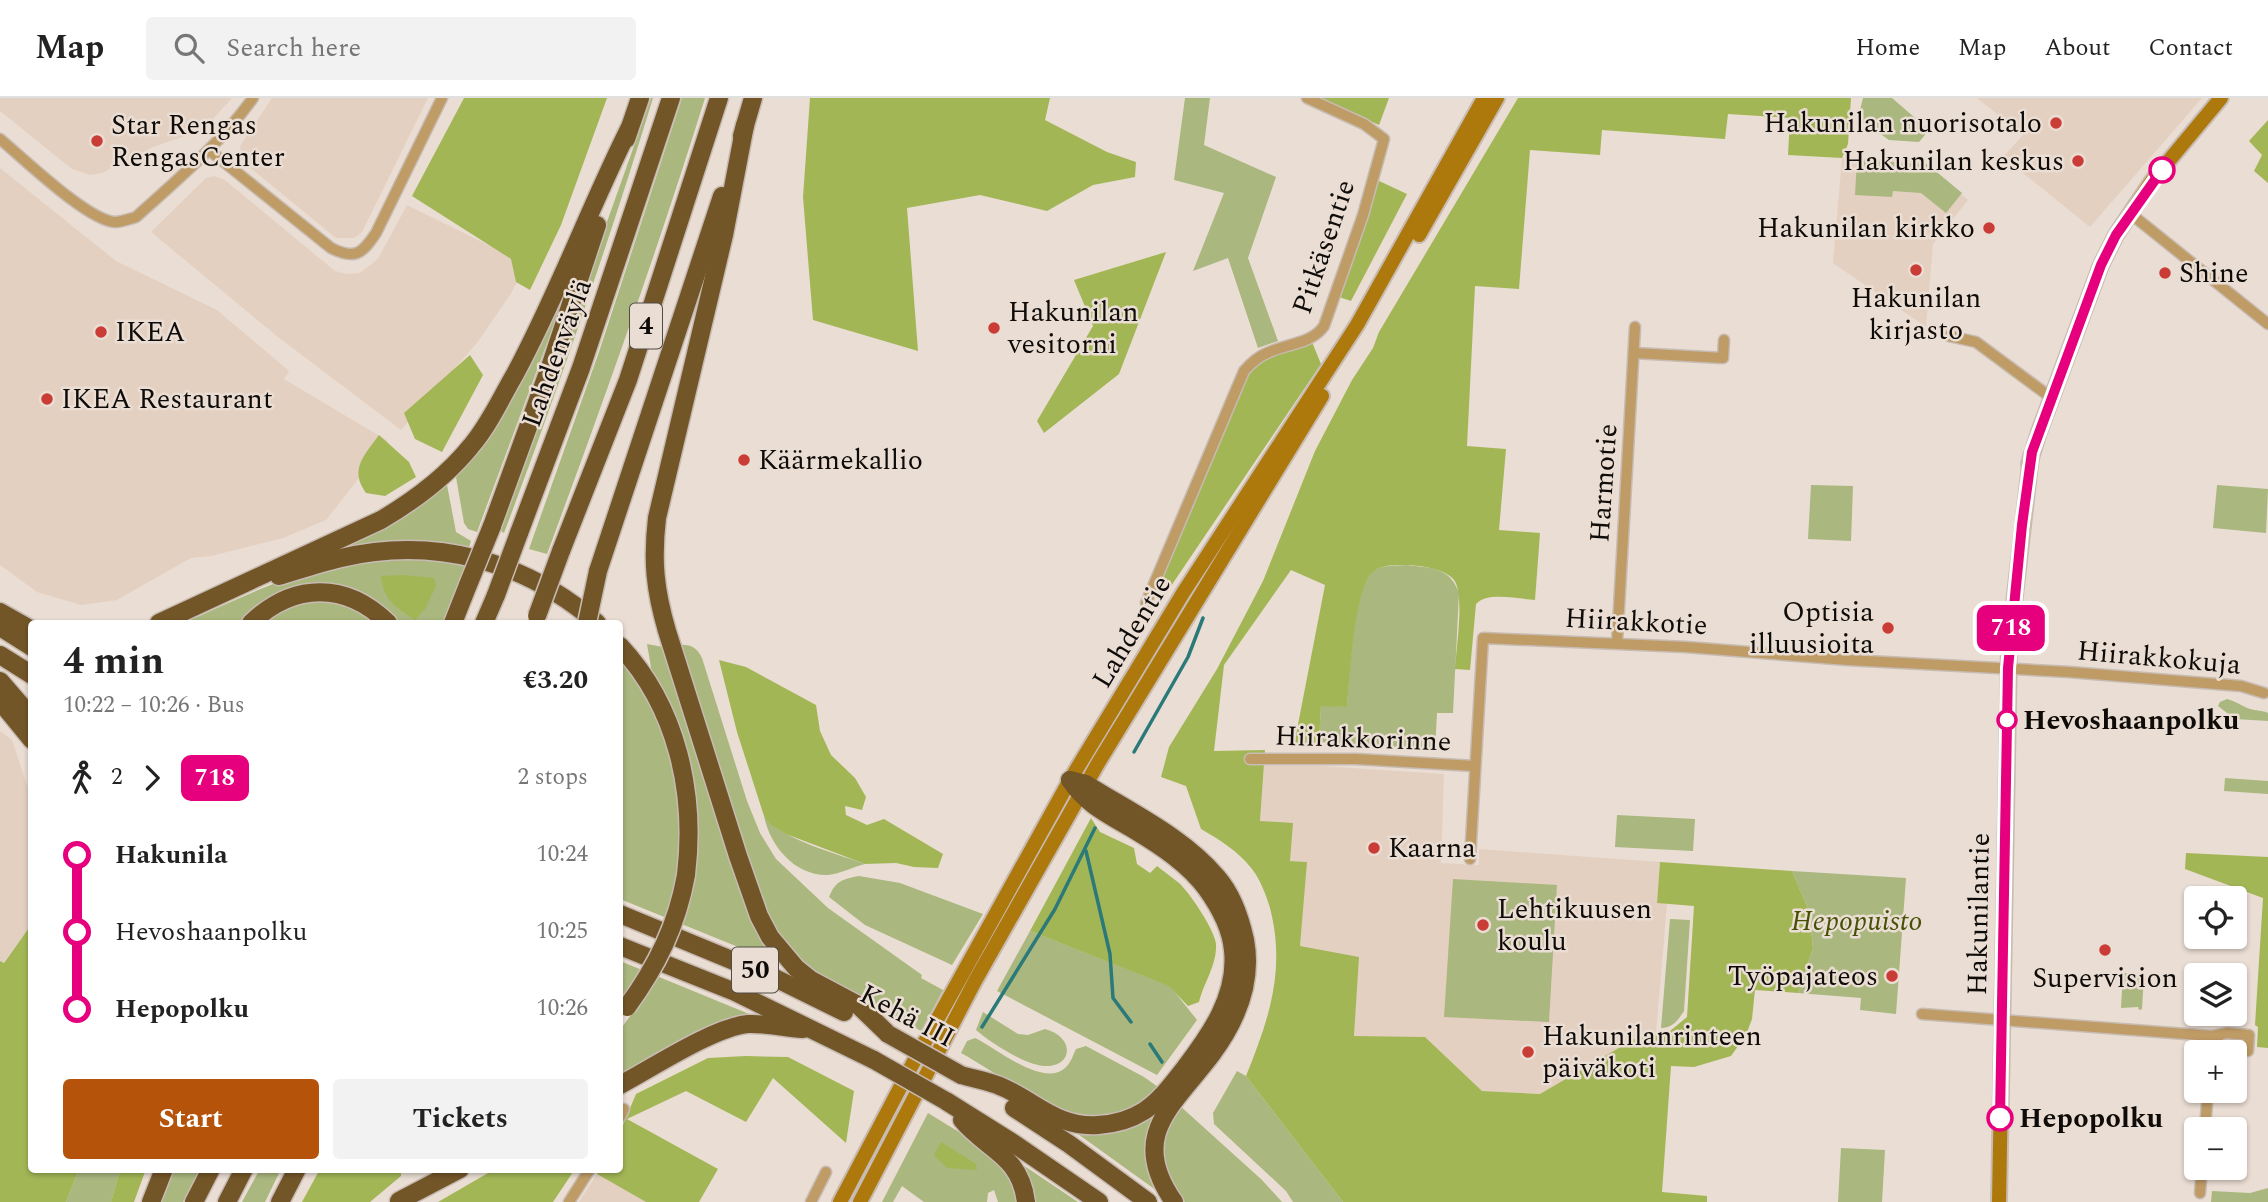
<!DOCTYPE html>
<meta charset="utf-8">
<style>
:root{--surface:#fff;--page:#f2f2f2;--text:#222;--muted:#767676;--line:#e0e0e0;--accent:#b45309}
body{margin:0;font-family:Spectral,serif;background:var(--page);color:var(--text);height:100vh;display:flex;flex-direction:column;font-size:26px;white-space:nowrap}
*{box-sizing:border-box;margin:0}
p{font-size:23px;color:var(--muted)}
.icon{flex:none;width:38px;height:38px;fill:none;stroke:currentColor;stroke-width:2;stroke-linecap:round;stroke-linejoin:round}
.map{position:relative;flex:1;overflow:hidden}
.panel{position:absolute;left:28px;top:522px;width:595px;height:553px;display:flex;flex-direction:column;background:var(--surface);border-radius:7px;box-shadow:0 2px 5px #0004}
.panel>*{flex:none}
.badge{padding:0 14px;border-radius:10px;font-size:24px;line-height:46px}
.tools{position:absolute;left:2184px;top:788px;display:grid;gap:14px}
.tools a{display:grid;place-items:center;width:63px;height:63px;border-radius:7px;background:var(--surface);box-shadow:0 2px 5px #0004;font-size:35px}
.map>.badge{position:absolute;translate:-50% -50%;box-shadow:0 0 0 4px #fff}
.legs{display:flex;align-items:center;gap:10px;height:77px;padding:0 35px;font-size:23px}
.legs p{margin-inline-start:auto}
.head{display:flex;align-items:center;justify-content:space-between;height:119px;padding:0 35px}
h1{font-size:38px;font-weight:700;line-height:52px}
.cta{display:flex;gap:14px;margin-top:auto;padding:14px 35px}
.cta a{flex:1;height:80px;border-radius:7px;background:var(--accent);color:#fff;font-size:28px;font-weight:700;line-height:80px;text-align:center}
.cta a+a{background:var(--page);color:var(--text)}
ul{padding:0 35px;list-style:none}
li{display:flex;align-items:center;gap:24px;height:77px;font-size:26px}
li i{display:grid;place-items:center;width:10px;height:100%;margin:0 9px;background:currentColor}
li i::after{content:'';width:18px;height:18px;margin:-9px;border:5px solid;border-radius:50%;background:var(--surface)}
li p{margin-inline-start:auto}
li:first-child i{background:linear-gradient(#0000 50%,currentColor 0)}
li:last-child i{background:linear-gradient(currentColor 50%,#0000 0)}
header{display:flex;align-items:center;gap:42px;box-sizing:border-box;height:98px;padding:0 35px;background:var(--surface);border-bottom:2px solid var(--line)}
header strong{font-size:33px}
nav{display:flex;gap:38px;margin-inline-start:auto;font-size:24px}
.search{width:490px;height:63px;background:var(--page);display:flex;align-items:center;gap:18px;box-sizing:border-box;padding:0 24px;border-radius:7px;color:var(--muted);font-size:26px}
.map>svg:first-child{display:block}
.built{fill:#e4d0c1}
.green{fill:#aab77e}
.forest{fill:#a3b656}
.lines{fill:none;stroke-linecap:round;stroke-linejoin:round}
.stream{stroke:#2b7979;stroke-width:3.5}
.street-casing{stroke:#c7bbb3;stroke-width:13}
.secondary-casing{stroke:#c7bbb3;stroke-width:18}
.highway-casing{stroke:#c7bbb3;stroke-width:21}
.street{stroke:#bf9c66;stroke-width:10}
.secondary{stroke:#ad790d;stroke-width:14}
.highway{stroke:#735628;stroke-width:18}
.highway-bridge-casing{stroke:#c7bbb3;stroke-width:21;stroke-linecap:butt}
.highway-bridge{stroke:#735628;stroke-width:18}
.line-1-casing{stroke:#fff;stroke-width:16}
.line-1{stroke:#e6007e;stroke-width:10}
.poi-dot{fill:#ca3c36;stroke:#eaddd3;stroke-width:2.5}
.stop-1-dot{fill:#fff;stroke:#e6007e;stroke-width:3.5}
.labels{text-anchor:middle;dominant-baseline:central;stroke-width:5;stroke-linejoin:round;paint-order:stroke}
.shield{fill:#eaddd3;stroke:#514a45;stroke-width:2}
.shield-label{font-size:26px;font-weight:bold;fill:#0f0b08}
.poi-label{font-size:28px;fill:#0f0b08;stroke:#eaddd3;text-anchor:start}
.street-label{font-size:28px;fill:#0f0b08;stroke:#eaddd3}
.stop-label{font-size:28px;font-weight:bold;fill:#0f0b08;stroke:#eaddd3;text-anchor:start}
.park-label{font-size:28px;font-style:italic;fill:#455107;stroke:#eaddd3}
</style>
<header>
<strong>Map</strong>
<div class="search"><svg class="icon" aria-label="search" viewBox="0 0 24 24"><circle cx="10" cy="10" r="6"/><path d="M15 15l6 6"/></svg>Search here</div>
<nav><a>Home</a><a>Map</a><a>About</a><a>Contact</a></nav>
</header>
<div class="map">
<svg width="2268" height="1104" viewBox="0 0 2268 1104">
<rect width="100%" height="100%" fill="#eaddd3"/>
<g class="built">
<polygon points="0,0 232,0 203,32 153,49 102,75 90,77 72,71 0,13"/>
<polygon points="272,0 428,0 362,134 354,140 336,140 242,63 240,48"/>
<polygon points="1977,0 2202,0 2090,129 2003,59 2023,37"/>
<polygon points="1842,60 1922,63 1968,102 1933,146 1926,229 1833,165"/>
<polygon points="0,70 116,163 217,212 289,273 284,281 388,343 326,422 283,440 211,458 191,460 117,502 81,507 37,494 0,467"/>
<polygon points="214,78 225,82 335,173 347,176 360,175 378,161 407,107 527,166 510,197 477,245 401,332 278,239 151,134 206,80"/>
<polygon points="0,633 12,642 32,702 31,827 3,865 0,863"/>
<polygon points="1264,668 1321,668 1444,676 1441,765 1479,767 1479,751 1660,764 1657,804 1667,806 1656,935 1634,941 1540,996 1482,993 1424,939 1354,939 1358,860 1300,848 1306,764 1290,763 1260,724"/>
<polygon points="597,1076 646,1104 579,1104"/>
</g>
<g class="green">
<path d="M 651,0 L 653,0 C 608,147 558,291 504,435 L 498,431 Z"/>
<path d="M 682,0 L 705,0 C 657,154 603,305 547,456 L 529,451 L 599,254 Z"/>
<polygon points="1185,0 1210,0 1204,47 1276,79 1248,160 1278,243 1258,250 1228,160 1193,173 1224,95 1174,82"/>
<polygon points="1863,0 1892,0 1929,32 1919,44 1889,42 1858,20"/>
<polygon points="1857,62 1927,66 1962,95 1946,115 1921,95 1893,93 1892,99 1855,97"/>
<polygon points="567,191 477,434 468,431 464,425 456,379 498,323"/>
<path d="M 447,387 L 456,434 L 471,443 L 469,449 C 423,442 378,444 331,452 Z"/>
<polygon points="1811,387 1853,388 1851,443 1808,441"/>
<polygon points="2217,387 2268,391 2266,435 2213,430"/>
<path d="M 419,459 L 467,467 L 444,525 L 396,525 C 390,518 385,510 378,504 C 339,470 267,485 239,525 L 183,525 C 235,503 288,475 344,465 C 369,461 394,461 419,459 Z"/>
<path d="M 1406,467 C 1431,470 1450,469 1459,495 L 1453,615 L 1437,615 L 1435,652 L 1319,644 L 1321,607 L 1347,609 C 1349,582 1354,494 1370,476 C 1379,466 1395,468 1406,467 Z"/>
<path d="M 313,502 C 338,504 357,510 377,525 L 265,525 C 280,512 294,506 313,502 Z"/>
<path d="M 647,546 L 663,549 L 747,805 L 780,866 L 620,801 L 620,559 C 649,592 670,638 678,681 C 684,717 680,755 676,791 L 693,793 L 698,740 L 695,688 L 684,639 L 652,575 Z"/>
<path d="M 679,547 C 691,546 697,550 702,560 L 747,703 L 760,735 L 776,761 L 828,810 L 922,877 L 921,880 L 943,892 L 921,933 C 885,913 813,881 789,850 C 778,838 771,823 764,808 Z"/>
<path d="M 2227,601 C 2238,604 2241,608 2250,611 C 2256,613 2262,612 2268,615 L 2268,623 L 2235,621 L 2218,608 L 2220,604 Z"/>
<polygon points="2225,680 2268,683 2268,696 2224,693"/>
<polygon points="1617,717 1695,721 1693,753 1615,749"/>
<path d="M 764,718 C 784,743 836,755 865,766 C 853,769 840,776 828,777 C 795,778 770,748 764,718 Z"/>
<polygon points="1792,773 1906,780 1896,916 1860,912 1861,900 1798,895 1813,850 1809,813"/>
<path d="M 859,778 L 900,785 L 983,816 L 952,867 L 865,827 L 829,799 C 835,783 843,781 859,778 Z"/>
<polygon points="1453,781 1557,787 1549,924 1444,919"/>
<path d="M 1670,821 L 1690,822 L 1684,913 C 1678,922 1673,930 1661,930 Z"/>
<polygon points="1030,833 1170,888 1197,922 1157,977 997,893"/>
<polygon points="620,863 754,918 620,978 620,932 652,888 639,882 620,909"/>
<polygon points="2123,875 2144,876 2142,911 2139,912 2138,909 2121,910"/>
<path d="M 983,914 L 1018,936 L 1028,937 L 1045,931 C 1073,938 1074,966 1049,968 C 1029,970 991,945 976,932 Z"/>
<path d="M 975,940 C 996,950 1043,990 1065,970 C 1071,965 1073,957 1076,951 L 1086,948 L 1144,979 L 1158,989 C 1096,1059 1021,988 961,955 L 967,943 Z"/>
<polygon points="1237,973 1246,978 1343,1104 1293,1104 1286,1093 1214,1026 1213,1015"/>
<path d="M 1179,1007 L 1262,1082 L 1282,1104 L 1185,1104 C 1155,1070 1159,1044 1179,1007 Z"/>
<polygon points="1158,1009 1160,1095 1071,1031"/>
<polygon points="928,1015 985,1050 1010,1078 1019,1104 998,1104 994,1092 988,1095 987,1104 924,1104 902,1088 893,1104 882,1104"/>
<polygon points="1841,1050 1885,1052 1882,1104 1838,1104"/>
<polygon points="1017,1063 1078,1104 1032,1104"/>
<polygon points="79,1071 120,1071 111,1104 66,1104"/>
<polygon points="170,1071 200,1071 183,1104 156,1104"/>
<polygon points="260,1071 281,1071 265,1104 242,1104"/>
<polygon points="2268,1090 2268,1104 2211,1104 2212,1093 2250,1095"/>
</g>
<g class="forest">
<polygon points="464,0 607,0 561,127 530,192 516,184 511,161 412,98"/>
<polygon points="810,0 1050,0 1045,22 1107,54 1136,64 1135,79 1093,87 1047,113 980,97 907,110 918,253 813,222 803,99"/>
<polygon points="1320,0 1389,0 1379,27"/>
<path d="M 1518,0 L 1851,0 L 1848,46 L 1842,60 L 1788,57 L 1790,20 L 1728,16 L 1725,41 L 1602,32 L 1600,57 L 1530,52 L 1519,191 L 1475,188 L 1467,348 L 1506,351 L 1499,432 L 1540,435 L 1535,502 C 1519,501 1487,493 1476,506 L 1470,572 L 1455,571 C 1456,552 1465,496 1454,482 C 1445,470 1417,467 1403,467 C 1391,467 1377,467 1369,478 C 1354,501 1350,579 1347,609 L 1321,608 L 1319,644 L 1294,647 L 1325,487 L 1291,472 L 1224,567 L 1214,653 L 1265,652 L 1260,723 L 1293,725 L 1290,763 L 1307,764 L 1300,848 L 1359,859 L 1354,938 L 1425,939 L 1482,993 L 1540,996 L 1634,941 L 1670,933 L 1687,919 L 1694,808 L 1657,805 L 1660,764 L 1792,773 L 1809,813 L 1813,850 L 1798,895 L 1755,892 L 1752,921 L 1746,937 L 1731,958 L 1694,969 L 1671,968 L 1662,1094 L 1707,1098 L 1707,1104 L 1343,1104 L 1246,978 C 1269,921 1286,872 1270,810 C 1266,797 1260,781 1252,771 C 1238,753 1220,742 1201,731 L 1186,688 L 1161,679 L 1169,649 L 1217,571 L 1263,483 L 1315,353 L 1352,282 L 1373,250 L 1379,234 Z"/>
<polygon points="2268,22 2268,85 2254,73 2262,57 2249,43"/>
<polygon points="1377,82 1407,96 1351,203 1339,199"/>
<polygon points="1166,154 1119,276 1044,335 1037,323 1093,228 1074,182"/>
<polygon points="1312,244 1321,266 1169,491 1156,493 1248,276 1263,262"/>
<polygon points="470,257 483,277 442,354 415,341 404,315"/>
<path d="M 379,337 L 409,364 L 416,379 L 385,398 L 366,395 C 349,371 364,358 379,337 Z"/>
<path d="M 403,477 L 434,480 L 436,488 L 425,511 L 415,522 C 396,509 384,504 381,478 Z"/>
<polygon points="719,562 746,569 816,607 820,633 831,657 855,680 866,699 862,712 845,708 846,717 867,727 884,721 943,756 938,770 914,769 896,765 865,766 786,736 770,726 764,718 737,634"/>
<path d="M 1091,720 L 1100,734 L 1134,750 L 1137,766 L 1150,775 L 1157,768 C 1164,774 1172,779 1179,785 C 1189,794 1215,832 1216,846 C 1217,867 1204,884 1199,904 L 1188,908 L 1169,888 L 1030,833 Z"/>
<polygon points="2186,755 2268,759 2268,950 2257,949 2258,929 2255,927 2263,800 2185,771"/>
<polygon points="31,827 32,1071 79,1071 66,1104 0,1104 0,863 4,865"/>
<polygon points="746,958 788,959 854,993 846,1045 773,980 746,1024 686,993 627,1021 718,1071 699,1104 646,1104 597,1076 599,1071 620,1071 620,1034 636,996 708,960"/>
<polygon points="941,1044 976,1066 977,1072 947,1070 934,1057"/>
<polygon points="120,1071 146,1071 134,1104 111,1104"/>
<polygon points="320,1071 401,1071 401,1078 370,1104 302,1104"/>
<polygon points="495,1071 575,1071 553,1104 438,1104"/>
</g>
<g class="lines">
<g class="stream">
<polyline points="1134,654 1188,559 1203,520"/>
<polyline points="1086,753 1110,856 1113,900 1131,924"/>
<polyline points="982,929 1055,811 1095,730"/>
<polyline points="1150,946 1162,964"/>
</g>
<defs>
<g id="street">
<path d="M 0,41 C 23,60 88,123 115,124 C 122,124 129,121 136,119 C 177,82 220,46 253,0"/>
<path d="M 209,52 L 331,150 C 355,162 362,156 376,135 L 442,0"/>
<polyline points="2131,116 2268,226"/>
<polyline points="1949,238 1976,244 2053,301"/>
<polyline points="1634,255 1723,260 1724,242"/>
<path d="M 1146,505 L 1244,273 C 1251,265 1257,259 1267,255 C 1285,246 1312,246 1324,228 L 1363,117 L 1384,41 L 1364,26 L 1307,0"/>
<polyline points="1617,545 1635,229"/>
<polyline points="1250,661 1356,661 1475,668"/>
<polyline points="1470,761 1483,540 1686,549 1848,562 2069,574 2241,588 2264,595"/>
<polyline points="1922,916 2212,938 2211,954"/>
<polygon points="2227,935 2249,937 2248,953 2226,952 2212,938"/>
<polyline points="620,1019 624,1011"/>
<polyline points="2205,1031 2208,992"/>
<polyline points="2200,1095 2202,1069"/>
<polyline points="569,1104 590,1071"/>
<polyline points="811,1104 826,1074"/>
</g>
<g id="secondary">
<polyline points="1419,137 1497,0"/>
<polyline points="2029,366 2039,334 2101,167 2116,137 2152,83 2221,0"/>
<polyline points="840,1104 912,967 1070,682 1183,495 1357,227 1484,0"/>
<polyline points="860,1104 975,883 1097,667 1322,298"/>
<polyline points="1999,1104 2009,549 2031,358"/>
</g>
<g id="highway">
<path d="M 745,27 L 724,137 L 657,420 C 652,463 655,492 667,533 L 738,758 L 759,818 L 770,839 L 796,870 L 811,882 L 858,907 L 888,936"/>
<polyline points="742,38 753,0"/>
<polyline points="626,41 640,0"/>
<polyline points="492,428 551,266 597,127"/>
<polyline points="519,435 581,270 671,0"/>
<polyline points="561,453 628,282 719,0"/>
<polyline points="598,473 722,98"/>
<path d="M 279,478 C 299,472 320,465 341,460 C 435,438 525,463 597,525"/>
<polyline points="0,514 32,532"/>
<path d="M 159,525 L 381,422 C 415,402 446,379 471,348 C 489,327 501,300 515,276 C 558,196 589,111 629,31"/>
<path d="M 251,525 C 294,484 346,484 388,525"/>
<polyline points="453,525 468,487"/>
<polyline points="484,525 496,497"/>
<polyline points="0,529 32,549"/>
<path d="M 620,548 C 677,609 696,695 686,777"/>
<polyline points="0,557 32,577"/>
<polyline points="0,583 32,620"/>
<polyline points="0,603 32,642"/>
<path d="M 1070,682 L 1086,686 C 1130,714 1182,738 1217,779 C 1232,796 1240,819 1245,842 C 1253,884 1237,922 1212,956 C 1174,1007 1127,1037 1174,1104"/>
<polyline points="620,816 775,880 844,914"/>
<polyline points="620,848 735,894 874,962"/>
<path d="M 961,977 C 974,981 989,983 1002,989 C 1035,1003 1057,1030 1098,1027 C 1114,1026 1130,1022 1144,1013 C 1160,1003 1172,986 1184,971 C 1210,937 1238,898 1233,852 C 1231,829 1219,808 1206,790 C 1188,766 1161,748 1136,733 C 1111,718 1086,707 1070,682"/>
<path d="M 620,987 C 652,970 714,929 748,926 C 766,925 785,930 803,931"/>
<polyline points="946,1003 1013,1045 1099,1104"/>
<polyline points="1014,1010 1069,1046 1148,1104"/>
<path d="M 962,1022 C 986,1052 1020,1056 1026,1104"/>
<polyline points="399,1103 460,1071"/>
<polyline points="151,1104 164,1071"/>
<polyline points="194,1104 211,1071"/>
<polyline points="227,1104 244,1071"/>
<polyline points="280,1104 297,1071"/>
</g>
</defs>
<use href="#street" class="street-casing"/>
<use href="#secondary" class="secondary-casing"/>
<use href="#highway" class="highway-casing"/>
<use href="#street" class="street"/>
<use href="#secondary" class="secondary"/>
<use href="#highway" class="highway"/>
<defs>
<g id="highway-bridge">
<polyline points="468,487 492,428"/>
<polyline points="496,497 519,435"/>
<polyline points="537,518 561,453"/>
<polyline points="587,525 598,473"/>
<path d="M 627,909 C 657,868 677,827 686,777"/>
<polyline points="888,936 961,977"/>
<polyline points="874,962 946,1003"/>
</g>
</defs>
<use href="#highway-bridge" class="highway-bridge-casing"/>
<use href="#highway-bridge" class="highway-bridge"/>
</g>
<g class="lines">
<defs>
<polyline id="line-1" points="2000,1020 2008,570 2022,427 2032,354 2101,167 2116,137 2162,72"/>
</defs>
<use href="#line-1" class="line-1-casing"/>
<use href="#line-1" class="line-1"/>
</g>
<g class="poi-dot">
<circle cx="2056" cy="25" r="7"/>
<circle cx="97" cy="43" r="7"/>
<circle cx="2078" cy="63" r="7"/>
<circle cx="1989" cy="130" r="7"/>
<circle cx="1916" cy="172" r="7"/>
<circle cx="2165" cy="175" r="7"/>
<circle cx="994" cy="230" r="7"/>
<circle cx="101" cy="234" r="7"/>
<circle cx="47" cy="301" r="7"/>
<circle cx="744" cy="362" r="7"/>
<circle cx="1888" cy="530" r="7"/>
<circle cx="1374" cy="750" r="7"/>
<circle cx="1483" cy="827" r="7"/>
<circle cx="2105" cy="852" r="7"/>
<circle cx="1892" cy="878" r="7"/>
<circle cx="1528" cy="954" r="7"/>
</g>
<g class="stop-1-dot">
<circle cx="2162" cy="72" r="12"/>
<circle cx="2007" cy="622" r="9"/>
<circle cx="2000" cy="1020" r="12"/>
</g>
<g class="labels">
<g class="shield">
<rect x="630" y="205.5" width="32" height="45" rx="5"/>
<rect x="732" y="849.5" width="46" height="45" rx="5"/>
</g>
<g class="shield-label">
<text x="646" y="228">4</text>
<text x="755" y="872">50</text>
</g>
<g class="poi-label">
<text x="2042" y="25" text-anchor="end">Hakunilan nuorisotalo</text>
<text x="111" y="27">Star Rengas<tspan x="111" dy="32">RengasCenter</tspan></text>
<text x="2064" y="63" text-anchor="end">Hakunilan keskus</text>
<text x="1975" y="130" text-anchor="end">Hakunilan kirkko</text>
<text x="2179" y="175">Shine</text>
<text x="1916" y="200" text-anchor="middle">Hakunilan<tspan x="1916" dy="32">kirjasto</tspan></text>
<text x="1008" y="214">Hakunilan<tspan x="1008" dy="32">vesitorni</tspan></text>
<text x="115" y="234">IKEA</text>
<text x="61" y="301">IKEA Restaurant</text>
<text x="758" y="362">Käärmekallio</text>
<text x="1874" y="514" text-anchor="end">Optisia<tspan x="1874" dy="32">illuusioita</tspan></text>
<text x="1388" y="750">Kaarna</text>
<text x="1497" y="811">Lehtikuusen<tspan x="1497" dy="32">koulu</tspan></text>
<text x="1878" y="878" text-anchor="end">Työpajateos</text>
<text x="2105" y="880" text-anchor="middle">Supervision</text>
<text x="1542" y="938">Hakunilanrinteen<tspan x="1542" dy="32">päiväkoti</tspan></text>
</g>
<g class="street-label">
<text transform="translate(1324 149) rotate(-71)">Pitkäsentie</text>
<text transform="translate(557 255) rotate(-70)">Lahdenväylä</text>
<text transform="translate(1604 385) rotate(-86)">Harmotie</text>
<text transform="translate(1636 524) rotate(3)">Hiirakkotie</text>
<text transform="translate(1132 534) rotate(-59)">Lahdentie</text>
<text transform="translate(2159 560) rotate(5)">Hiirakkokuja</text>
<text transform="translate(1363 641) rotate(2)">Hiirakkorinne</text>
<text transform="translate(1979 816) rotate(-89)">Hakunilantie</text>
<text transform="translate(907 918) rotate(28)">Kehä III</text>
</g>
<g class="stop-label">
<text x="2023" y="622">Hevoshaanpolku</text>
<text x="2019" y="1020">Hepopolku</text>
</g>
<g class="park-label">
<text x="1857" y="823">Hepopuisto</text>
</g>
</g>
</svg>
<div class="tools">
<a><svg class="icon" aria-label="locate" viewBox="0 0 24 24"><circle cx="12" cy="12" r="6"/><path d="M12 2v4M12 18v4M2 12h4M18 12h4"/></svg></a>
<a><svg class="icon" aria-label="layers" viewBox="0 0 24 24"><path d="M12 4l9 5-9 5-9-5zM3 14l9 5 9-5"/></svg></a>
<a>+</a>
<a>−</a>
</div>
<b class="badge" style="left:2011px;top:530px;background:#e6007e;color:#fff">718</b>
<section class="panel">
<div class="head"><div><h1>4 min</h1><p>10:22 – 10:26 · Bus</p></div><b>€3.20</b></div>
<div class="legs"><svg class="icon" aria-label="walk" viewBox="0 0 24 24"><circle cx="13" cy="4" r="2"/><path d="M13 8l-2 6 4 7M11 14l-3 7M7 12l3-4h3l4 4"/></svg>2<svg class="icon" aria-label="forward" viewBox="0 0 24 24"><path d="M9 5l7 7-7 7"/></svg><b class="badge" style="background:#e6007e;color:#fff">718</b><p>2 stops</p></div>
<ul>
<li><i style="color:#e6007e"></i><b>Hakunila</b><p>10:24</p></li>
<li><i style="color:#e6007e"></i><span>Hevoshaanpolku</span><p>10:25</p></li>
<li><i style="color:#e6007e"></i><b>Hepopolku</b><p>10:26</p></li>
</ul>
<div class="cta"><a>Start</a><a>Tickets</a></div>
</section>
</div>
